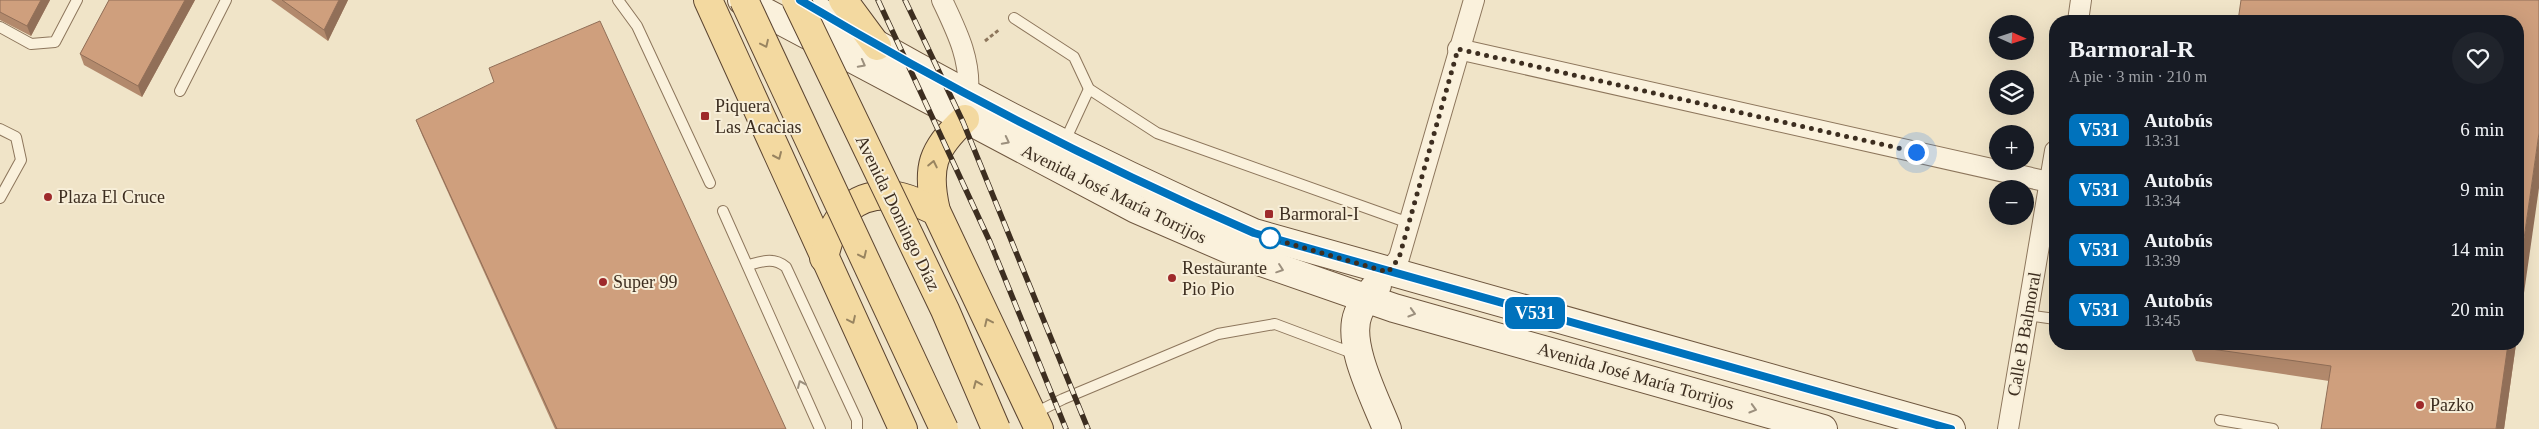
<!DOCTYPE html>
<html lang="es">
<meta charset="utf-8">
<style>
:root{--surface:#171b24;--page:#20242c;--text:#f1f3f6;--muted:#9ea1a6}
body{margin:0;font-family:Georgia,serif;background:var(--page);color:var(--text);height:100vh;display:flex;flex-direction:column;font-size:19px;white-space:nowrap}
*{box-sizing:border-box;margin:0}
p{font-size:16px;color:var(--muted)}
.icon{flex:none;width:28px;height:28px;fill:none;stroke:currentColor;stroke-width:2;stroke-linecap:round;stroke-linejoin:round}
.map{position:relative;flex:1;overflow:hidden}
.drawer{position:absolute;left:2049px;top:15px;width:475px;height:335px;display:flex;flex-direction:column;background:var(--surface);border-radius:20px;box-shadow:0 5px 20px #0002}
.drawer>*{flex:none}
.badge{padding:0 10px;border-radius:8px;font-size:18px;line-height:32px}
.needle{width:32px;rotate:93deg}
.tools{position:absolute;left:1989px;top:15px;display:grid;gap:10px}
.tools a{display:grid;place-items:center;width:45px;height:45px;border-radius:50%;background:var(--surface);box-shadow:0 5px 20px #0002;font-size:25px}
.you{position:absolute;width:25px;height:25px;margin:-12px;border:4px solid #fff;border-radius:50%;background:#1a73e8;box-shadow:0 0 0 8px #1a73e833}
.map>.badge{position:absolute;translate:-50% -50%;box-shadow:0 0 0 2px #fff}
.round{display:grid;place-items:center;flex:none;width:52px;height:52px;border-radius:26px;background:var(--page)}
.summary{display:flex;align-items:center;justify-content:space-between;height:85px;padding:0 20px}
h1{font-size:24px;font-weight:600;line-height:38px}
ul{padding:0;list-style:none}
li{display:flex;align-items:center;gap:15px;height:60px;padding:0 20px}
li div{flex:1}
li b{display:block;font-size:19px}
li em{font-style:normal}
li .badge{min-width:55px;font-weight:700;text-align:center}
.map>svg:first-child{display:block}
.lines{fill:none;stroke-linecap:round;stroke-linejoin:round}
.lane-casing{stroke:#8d765c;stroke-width:12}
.street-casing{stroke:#8d765c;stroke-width:22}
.secondary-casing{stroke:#6f573f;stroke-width:30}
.primary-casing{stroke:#5b4430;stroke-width:30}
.path{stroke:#8d765c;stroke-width:3;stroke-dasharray:4 2.5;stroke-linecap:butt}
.lane{stroke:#faf1dc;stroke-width:10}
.street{stroke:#faf1dc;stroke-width:20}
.secondary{stroke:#faf1dc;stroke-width:28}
.primary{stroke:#f3d9a0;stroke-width:28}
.rail-casing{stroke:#3d2e20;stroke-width:5.5}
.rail{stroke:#f7eed8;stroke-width:4;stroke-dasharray:11;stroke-linecap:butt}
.primary-bridge-casing{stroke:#5b4430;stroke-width:30;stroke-linecap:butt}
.primary-bridge{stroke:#f3d9a0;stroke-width:28}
.wall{fill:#b2896c}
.shaded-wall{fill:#916f58}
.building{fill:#cf9f7d;stroke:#916f58}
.oneway{stroke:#988460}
.oneway2{stroke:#9c907e}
.line-casing{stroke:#fff;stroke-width:11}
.line{stroke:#0072bc;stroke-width:8}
.walk{stroke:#3d2e20;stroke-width:5;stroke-dasharray:0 9}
.poi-dot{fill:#9e2a2b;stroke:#f7eed8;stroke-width:2}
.stop-dot{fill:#fff;stroke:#0072bc;stroke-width:2.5}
.labels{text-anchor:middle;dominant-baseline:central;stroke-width:4;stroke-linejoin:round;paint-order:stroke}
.poi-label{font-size:18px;fill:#3d2e20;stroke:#f7eed8;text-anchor:start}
.street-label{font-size:18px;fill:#3d2e20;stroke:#f7eed8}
</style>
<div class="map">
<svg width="2539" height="429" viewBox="0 0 2539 429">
<rect width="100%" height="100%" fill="#f0e4c8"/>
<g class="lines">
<defs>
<g id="lane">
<polyline points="618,0 637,26 710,183"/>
<polyline points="1014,18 1074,57 1089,89 1157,133 1409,223"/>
<polyline points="0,27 31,44 55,42 77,0"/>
<polyline points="180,91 226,0"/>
<polyline points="0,129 16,137 21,160 0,198"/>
<polyline points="1064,143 1089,89"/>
<polyline points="723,211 820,429"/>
<path d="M 749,265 C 763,261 774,257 786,267 L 857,420 L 857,429"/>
<polyline points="2027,315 2055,319"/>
<polyline points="1033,414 1063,399 1218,334 1275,324 1355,354"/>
<polyline points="2220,420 2273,429"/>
</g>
<g id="street">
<path d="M 942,0 C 957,32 971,59 968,94"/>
<polyline points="2078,21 2081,0"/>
<polyline points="1458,49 2049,182"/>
<polyline points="1388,272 1399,258 1474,0"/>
<polyline points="2008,429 2055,151"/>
</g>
<g id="secondary">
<polyline points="742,0 1136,209 1247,257 1394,308 1823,429"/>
<path d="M 800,0 C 946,87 1098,164 1254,233 L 1951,429"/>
<path d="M 1377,285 C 1369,294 1362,302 1358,314 C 1346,344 1376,400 1387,429"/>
</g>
<g id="primary">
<polyline points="708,0 903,429"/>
<polyline points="843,0 877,46"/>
<path d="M 965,119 C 932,149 926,168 936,211 L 1039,429"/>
<path d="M 824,258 C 832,219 852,190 897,196 C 910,198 924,206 936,211"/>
</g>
</defs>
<use href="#lane" class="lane-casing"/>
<use href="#street" class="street-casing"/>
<use href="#secondary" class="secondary-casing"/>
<use href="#primary" class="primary-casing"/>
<polyline class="path" points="985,41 1000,29"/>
<use href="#lane" class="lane"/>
<use href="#street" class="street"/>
<use href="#secondary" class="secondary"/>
<use href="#primary" class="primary"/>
<defs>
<g id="rail">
<polyline points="878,0 990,242 1066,429"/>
<polyline points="905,0 963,122 1088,429"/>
</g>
</defs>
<use href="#rail" class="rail-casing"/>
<use href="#rail" class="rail"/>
<defs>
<g id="primary-bridge">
<polyline points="744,0 944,429"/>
<polyline points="796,0 945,310 996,429"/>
</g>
</defs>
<use href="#primary-bridge" class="primary-bridge-casing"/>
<use href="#primary-bridge" class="primary-bridge"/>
</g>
<g class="wall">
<polygon points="0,0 50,0 31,36 0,20"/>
<polygon points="109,0 195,0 142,97 84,65 80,54"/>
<polygon points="271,0 348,0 328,41"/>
<polygon points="416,120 786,429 555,429 422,135"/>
<polygon points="2190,344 2516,344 2504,429 2329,381 2196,361 2190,346"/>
</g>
<g class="shaded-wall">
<polygon points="41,0 50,0 31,36 27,26"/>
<polygon points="185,0 195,0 142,97 138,86"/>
<polygon points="339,0 348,0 328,41 324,30"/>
<polygon points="2539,133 2539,188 2518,335 2518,281"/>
<polygon points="2508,344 2516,344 2504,429 2496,429"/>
</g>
<g class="building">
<polygon points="0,0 41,0 27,26 0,12"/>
<polygon points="109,0 185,0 138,86 80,54"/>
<polygon points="282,0 339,0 324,30"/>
<polygon points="2241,0 2539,0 2539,133 2518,281 2518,21 2238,21"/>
<polygon points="600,21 786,429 557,429 416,120 494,82 489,68"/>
<polygon points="2190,344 2508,344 2496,429 2321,429 2331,366 2190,346"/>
</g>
<defs><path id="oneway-chevron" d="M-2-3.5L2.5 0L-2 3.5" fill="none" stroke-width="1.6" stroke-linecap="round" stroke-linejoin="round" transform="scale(1.25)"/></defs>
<g class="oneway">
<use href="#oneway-chevron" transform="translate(765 44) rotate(65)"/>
<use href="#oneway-chevron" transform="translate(778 156) rotate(66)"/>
<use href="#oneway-chevron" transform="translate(933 164) rotate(-78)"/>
<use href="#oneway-chevron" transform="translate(863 255) rotate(65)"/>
<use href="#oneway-chevron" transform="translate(852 320) rotate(65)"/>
<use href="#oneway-chevron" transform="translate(988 322) rotate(-115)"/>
<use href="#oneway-chevron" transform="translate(977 384) rotate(-113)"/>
</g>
<g class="oneway2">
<use href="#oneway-chevron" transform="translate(862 64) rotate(28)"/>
<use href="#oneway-chevron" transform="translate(1006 141) rotate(27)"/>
<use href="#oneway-chevron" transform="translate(1280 269) rotate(19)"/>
<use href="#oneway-chevron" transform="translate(1412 313) rotate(16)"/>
<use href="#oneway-chevron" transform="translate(801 384) rotate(-114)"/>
<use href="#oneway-chevron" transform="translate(1753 409) rotate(16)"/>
</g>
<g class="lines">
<defs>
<path id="line" d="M 800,0 C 946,87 1098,165 1254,233 L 1951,429"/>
</defs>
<use href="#line" class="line-casing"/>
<use href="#line" class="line"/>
<polyline class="walk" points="1270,238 1388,272 1399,258 1458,49 1916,152"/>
</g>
<g class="poi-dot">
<rect x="700" y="111" width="10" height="10" rx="2.5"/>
<circle cx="48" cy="197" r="5"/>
<rect x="1264" y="209" width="10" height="10" rx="2.5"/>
<circle cx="1172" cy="278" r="5"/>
<circle cx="603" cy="282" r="5"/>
<circle cx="2420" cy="405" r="5"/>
</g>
<circle class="stop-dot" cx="1270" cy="238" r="10"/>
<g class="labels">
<g class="poi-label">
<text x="715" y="106">Piquera<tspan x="715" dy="21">Las Acacias</tspan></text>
<text x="58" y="197">Plaza El Cruce</text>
<text x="1279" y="214">Barmoral-I</text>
<text x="1182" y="268">Restaurante<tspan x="1182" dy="21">Pio Pio</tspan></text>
<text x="613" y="282">Super 99</text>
<text x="2430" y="405">Pazko</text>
</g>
<g class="street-label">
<text transform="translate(1114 194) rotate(26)">Avenida José María Torrijos</text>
<text transform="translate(898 213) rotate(64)">Avenida Domingo Díaz</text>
<text transform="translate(2024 334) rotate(-80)">Calle B Balmoral</text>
<text transform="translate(1636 376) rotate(16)">Avenida José María Torrijos</text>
</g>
</g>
</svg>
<div class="tools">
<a><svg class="needle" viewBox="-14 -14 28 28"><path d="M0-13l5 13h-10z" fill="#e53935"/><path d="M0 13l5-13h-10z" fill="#9ea1a6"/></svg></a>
<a><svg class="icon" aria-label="layers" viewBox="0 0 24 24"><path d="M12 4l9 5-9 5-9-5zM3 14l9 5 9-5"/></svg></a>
<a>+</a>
<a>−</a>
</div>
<div class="you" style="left:1916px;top:152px"></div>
<b class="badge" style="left:1535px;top:313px;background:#0072bc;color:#fff">V531</b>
<section class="drawer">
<div class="summary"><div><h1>Barmoral-R</h1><p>A pie · 3 min · 210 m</p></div><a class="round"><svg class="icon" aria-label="heart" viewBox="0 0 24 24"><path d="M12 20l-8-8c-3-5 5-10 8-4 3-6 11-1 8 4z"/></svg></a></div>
<ul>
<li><span class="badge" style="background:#0072bc;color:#fff">V531</span><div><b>Autobús</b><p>13:31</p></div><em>6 min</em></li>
<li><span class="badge" style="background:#0072bc;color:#fff">V531</span><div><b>Autobús</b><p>13:34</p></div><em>9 min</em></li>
<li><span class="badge" style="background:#0072bc;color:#fff">V531</span><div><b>Autobús</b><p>13:39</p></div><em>14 min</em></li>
<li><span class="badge" style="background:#0072bc;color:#fff">V531</span><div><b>Autobús</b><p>13:45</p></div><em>20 min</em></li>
</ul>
</section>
</div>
